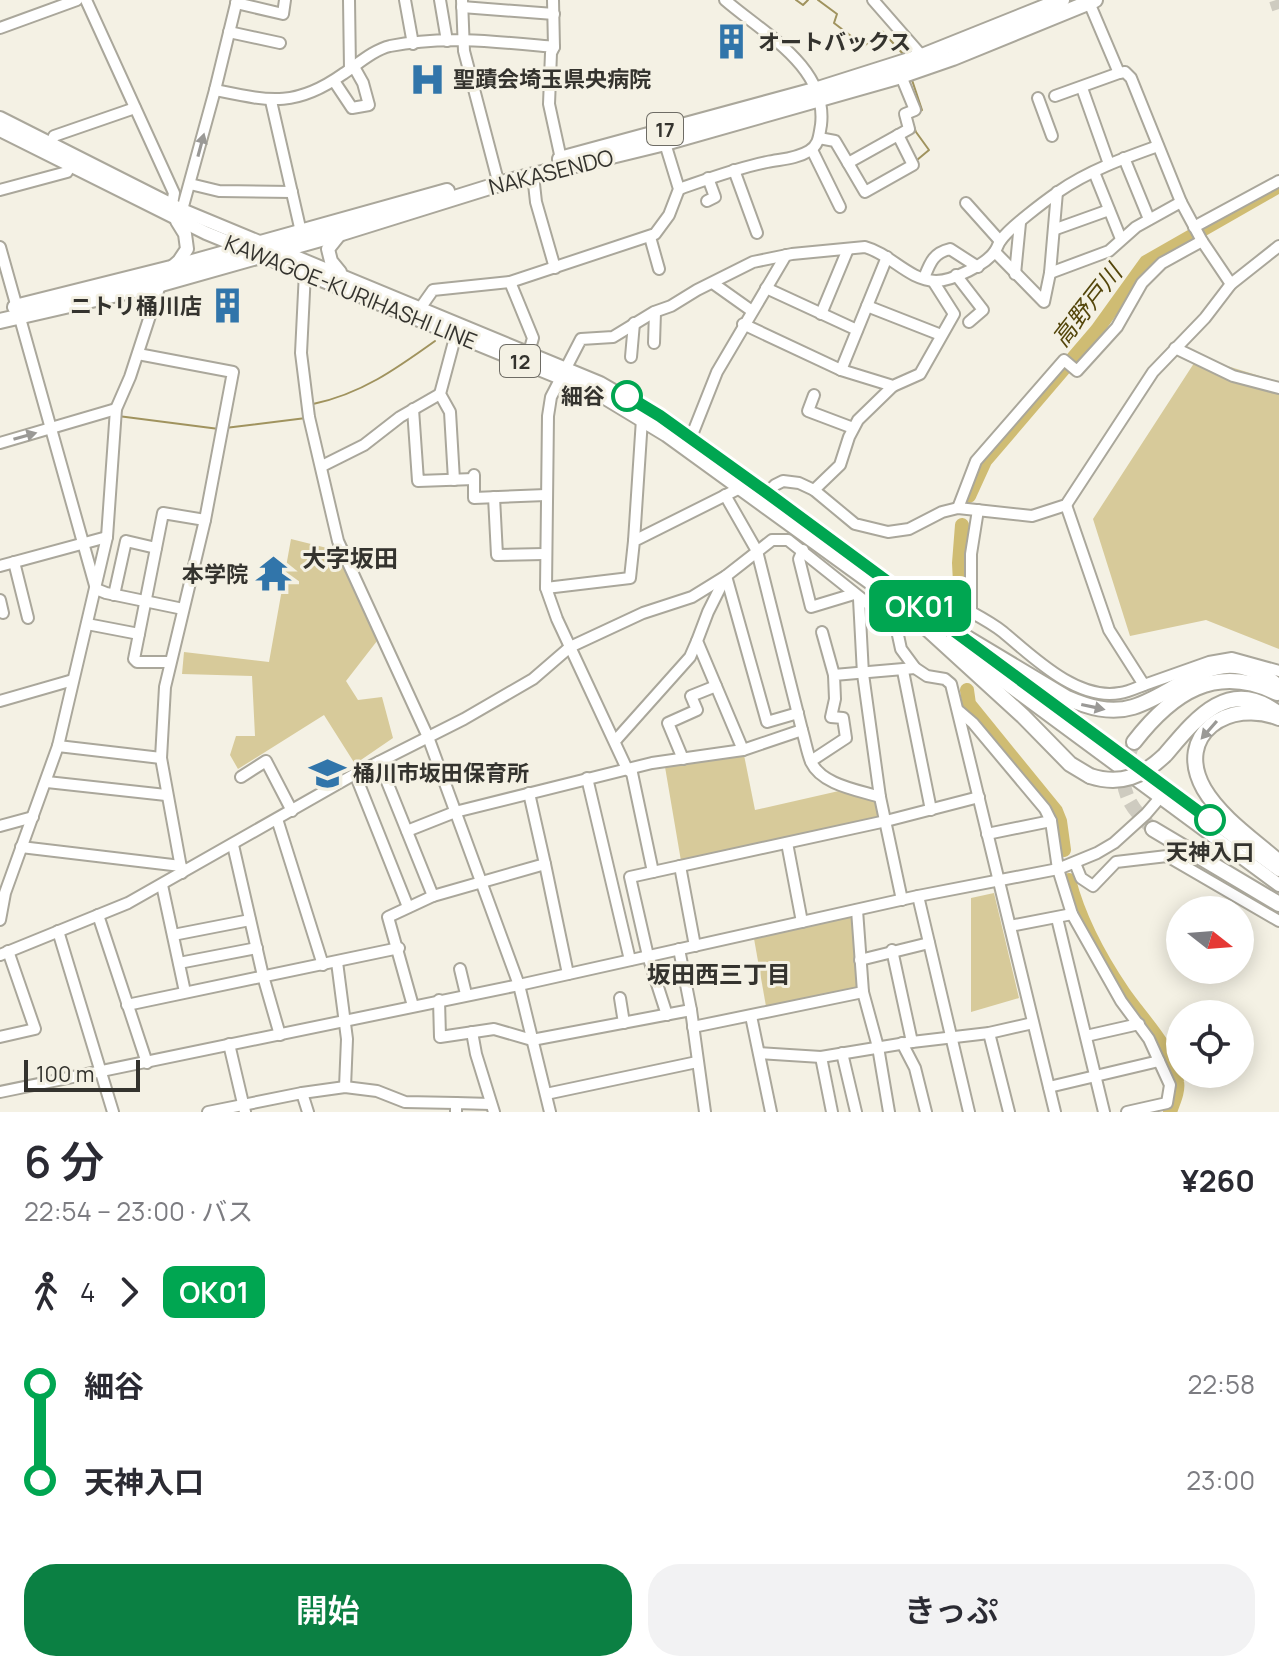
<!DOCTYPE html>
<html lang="ja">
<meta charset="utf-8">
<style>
:root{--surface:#fff;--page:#f2f2f3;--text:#2b2b33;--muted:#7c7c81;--accent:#0b8043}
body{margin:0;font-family:Manrope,"Noto Sans JP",sans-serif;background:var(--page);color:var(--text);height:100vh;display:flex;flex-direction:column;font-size:30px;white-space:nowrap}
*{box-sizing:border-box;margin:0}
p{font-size:26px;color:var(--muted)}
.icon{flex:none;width:44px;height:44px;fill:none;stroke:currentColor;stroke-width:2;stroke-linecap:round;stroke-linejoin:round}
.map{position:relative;height:1112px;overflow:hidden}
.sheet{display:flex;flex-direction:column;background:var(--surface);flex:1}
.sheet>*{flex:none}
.badge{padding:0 16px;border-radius:12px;font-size:28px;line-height:52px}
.needle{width:52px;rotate:107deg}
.controls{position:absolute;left:1166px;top:896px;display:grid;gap:16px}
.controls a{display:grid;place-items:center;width:88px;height:88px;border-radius:50%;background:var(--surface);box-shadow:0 4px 20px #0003;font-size:40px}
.scale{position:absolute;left:24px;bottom:20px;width:116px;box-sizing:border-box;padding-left:8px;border:4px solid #34332e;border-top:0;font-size:22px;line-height:28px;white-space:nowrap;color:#34332e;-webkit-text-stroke:6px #f4f1e4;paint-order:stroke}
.map>.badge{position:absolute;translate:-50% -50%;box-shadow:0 0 0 4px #fff}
.legs{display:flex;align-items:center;gap:12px;height:88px;padding:0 24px;font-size:26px}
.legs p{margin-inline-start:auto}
.overview{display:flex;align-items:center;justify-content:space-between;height:136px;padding:0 24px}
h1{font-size:44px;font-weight:600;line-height:60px}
.cta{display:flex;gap:16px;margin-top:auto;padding:16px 24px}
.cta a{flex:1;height:92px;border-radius:32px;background:var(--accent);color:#fff;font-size:32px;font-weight:600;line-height:92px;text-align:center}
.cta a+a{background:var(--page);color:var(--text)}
ul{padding:0 24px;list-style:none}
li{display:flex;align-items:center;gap:28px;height:96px;font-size:30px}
li i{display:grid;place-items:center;width:12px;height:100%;margin:0 10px;background:currentColor}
li i::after{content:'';width:20px;height:20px;margin:-10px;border:6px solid;border-radius:50%;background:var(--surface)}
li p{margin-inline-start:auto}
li:first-child i{background:linear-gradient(#0000 50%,currentColor 0)}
li:last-child i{background:linear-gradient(currentColor 50%,#0000 0)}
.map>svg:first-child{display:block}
.green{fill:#d7ca9a}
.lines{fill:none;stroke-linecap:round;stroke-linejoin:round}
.stream{stroke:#a0935e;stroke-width:2}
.river{stroke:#cfbc73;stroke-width:14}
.highway-tunnel{stroke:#cecbc0;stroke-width:14;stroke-dasharray:14 7;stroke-linecap:butt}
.minor-casing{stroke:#aaa79b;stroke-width:14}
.major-casing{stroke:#aaa79b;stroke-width:16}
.highway-casing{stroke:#aaa79b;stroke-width:18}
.minor{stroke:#fff;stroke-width:10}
.major{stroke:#fff;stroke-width:12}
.highway{stroke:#fff;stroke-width:14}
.highway-bridge-casing{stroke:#aaa79b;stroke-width:18;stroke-linecap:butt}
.highway-bridge{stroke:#fff;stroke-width:14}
.oneway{fill:#9a9996}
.line-1-casing{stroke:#fff;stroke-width:18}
.line-1{stroke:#00a651;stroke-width:12}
.stop-1-dot{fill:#fff;stroke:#00a651;stroke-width:4}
.labels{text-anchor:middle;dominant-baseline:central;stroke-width:6;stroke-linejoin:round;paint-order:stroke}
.shield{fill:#f4f1e4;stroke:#6e6c65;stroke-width:2}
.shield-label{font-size:20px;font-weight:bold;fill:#34332e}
.poi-label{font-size:22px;font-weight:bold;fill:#34332e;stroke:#f4f1e4;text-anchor:start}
.street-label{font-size:22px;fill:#34332e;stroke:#f4f1e4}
.stop-label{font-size:22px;font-weight:bold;fill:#34332e;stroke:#f4f1e4;text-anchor:end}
.water-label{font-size:24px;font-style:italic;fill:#54460b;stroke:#f4f1e4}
.neighbourhood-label{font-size:24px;font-weight:bold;fill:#34332e;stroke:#f4f1e4}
</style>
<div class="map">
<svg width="1279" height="1112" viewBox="0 0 1279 1112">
<rect width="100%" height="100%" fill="#f4f1e4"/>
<g class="green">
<polygon points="1198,357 1279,382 1279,649 1206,620 1130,636 1093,519"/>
<polygon points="291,539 335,550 377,641 346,681 358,700 382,697 393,738 355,764 324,715 238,769 230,755 236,736 255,736 252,676 182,674 184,652 269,662"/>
<polygon points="743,750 755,810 852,788 880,797 886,821 681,861 664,761"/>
<polygon points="994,893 1019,998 971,1012 971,898"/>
<polygon points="857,910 863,992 767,1012 753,933"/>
</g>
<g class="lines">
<g class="stream">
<polyline points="796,0 803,5 808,0"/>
<polyline points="818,0 837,14 834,23 864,46 882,31 904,55"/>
<polyline points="912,80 922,110 920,111"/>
<polyline points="912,121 916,132 929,150 917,160"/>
<path d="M 313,404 C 361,394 396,369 435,341"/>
<polyline points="118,416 219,429"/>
<polyline points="225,428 306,418"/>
</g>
<g class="river">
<polyline points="969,496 985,461 1097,330 1146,262 1279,186"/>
<polyline points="961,603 959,563 962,525"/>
<polyline points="967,690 969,704 1056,811 1060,821 1064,850"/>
<path d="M 1069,880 C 1079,919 1100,958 1123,992 C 1142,1020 1172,1047 1177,1082 C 1179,1091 1173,1103 1170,1112"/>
</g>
<g class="highway-tunnel">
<polyline points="1276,0 1279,9"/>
<path d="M 1134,742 C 1116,782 1122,800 1153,829"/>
</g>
<defs>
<g id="minor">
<polyline points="86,0 174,193 172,204"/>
<polyline points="349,0 350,69"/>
<polyline points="405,0 413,44"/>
<polyline points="440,0 447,41"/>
<polyline points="462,0 464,51 497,177"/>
<polyline points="553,0 554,47 551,53 549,104 561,159"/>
<polyline points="873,0 922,56"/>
<polyline points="1088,0 1119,73 1125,72 1131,78 1181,202 1202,241 1231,284"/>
<polyline points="236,3 283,14 285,0"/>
<polyline points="462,7 554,14"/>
<polyline points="0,28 77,0"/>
<polyline points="229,32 280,43"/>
<polyline points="334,81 352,108 369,105 363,83 354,67"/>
<polyline points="1082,88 1109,164"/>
<path d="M 215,90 C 269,101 295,108 343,74 C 357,65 373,50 390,46 C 444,35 500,42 554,47"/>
<polyline points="1055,96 1119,73"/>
<polyline points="1038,98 1052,136"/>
<polyline points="271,101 301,232"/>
<polyline points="819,138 835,141 848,163 909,129 905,114 915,110 901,76"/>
<polyline points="51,143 54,136 135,108"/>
<polyline points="812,150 840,207"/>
<polyline points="1124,158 1149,219"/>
<polyline points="848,163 865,192 913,165 898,135"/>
<polyline points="734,170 757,233"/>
<polyline points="1094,172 1121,239"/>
<polyline points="533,175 536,202 555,268"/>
<polyline points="190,184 219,191 292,192"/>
<path d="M 679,189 C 708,179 737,168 767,162 C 781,159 796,159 809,151 C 819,145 819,136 821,125 C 828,67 763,33 725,0"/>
<polyline points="0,190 67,172 71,164"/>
<polyline points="707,201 715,197 708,178"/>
<polyline points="966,203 1000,241"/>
<polyline points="182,210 215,90 237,0"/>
<polyline points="1194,227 1279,181"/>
<polyline points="1056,229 1109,210"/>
<polyline points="650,237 659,269"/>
<polyline points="0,247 96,589 106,593 183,609"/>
<polyline points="995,252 1044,302 1050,273 1057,192"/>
<polyline points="305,272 301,353 309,417 338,541 428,737 519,985 550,1112"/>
<polyline points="1050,273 1109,251 1136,227 1181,202"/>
<polyline points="1015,274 1020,223"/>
<polyline points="956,275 983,310 969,322"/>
<path d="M 924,278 C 930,263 933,253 950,249 L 978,267"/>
<polyline points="510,282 533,338 529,352"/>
<polyline points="714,284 752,311"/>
<polyline points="766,288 857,330"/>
<polyline points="867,306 941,335"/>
<polyline points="421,307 433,290 510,282 655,234 669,215 679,189 664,140"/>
<polyline points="821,314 848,249"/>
<polyline points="743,324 841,370 893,386 920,374 954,314 933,281"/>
<polyline points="654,343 655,312"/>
<polyline points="1175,348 1233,376 1279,388"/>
<polyline points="138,354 233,372 205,520 165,687 161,758 182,873"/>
<polyline points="631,357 634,323"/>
<polyline points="841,370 887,257"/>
<polyline points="814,395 808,411 853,428"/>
<polyline points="413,409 418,481 474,479"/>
<polyline points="690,440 717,372 786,255"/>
<polyline points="0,443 116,409"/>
<polyline points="322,466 364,445 400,417 440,394"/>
<polyline points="474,475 474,498 546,495"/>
<polyline points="454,480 450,412 440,394 456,334"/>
<polyline points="814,490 840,465 849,437 858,420 893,386"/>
<polyline points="725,495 757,551 802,730"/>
<polyline points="494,497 497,555 544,554"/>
<polyline points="762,498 775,485 783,481 799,483 814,490 855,524 888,532 909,529 942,512 958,508 1032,516 1066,505 1153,372 1205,318 1231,284 1279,246"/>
<polyline points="1066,505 1109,630 1144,685 1209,662 1232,658 1279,671"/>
<polyline points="958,508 976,461 1064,360 1077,371 1117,327 1142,283 1162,263 1202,241"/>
<path d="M 978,510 L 971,554 L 971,612 C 982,618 993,624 1003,632 C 1033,657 1077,701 1120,693 C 1128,692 1136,688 1144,685"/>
<polyline points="634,541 642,419"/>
<polyline points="803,550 799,559 811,607 854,594"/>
<polyline points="14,562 28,618"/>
<polyline points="0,566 107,537"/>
<polyline points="726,576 767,722 798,713"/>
<polyline points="725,578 708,612 697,641 743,750"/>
<polyline points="546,588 630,578 634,541 740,488"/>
<polyline points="114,595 126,541 156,548"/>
<polyline points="859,599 863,674 880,797 902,900"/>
<polyline points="0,600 3,613"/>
<polyline points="87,624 139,634"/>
<polyline points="822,632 834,675"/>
<polyline points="169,662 137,662 134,659 163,513 205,520"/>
<polyline points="903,671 931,810"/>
<polyline points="0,701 73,680"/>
<polyline points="959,711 973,723 1045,809 1051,821 1058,869 1072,914 1121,1001 1149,1039 1159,1061 1049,1087"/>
<polyline points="615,741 690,657 697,641"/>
<polyline points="58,746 161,758"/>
<polyline points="683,759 668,723 697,710 691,696 716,686"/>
<polyline points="811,761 846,738 843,718 831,717 835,699 834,675 915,668"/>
<polyline points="379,762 433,896"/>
<polyline points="355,774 408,907"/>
<polyline points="241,777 266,761 292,811"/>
<polyline points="587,778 630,960"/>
<polyline points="47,782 166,795"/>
<polyline points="277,819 323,965"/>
<polyline points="0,826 33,817"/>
<path d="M 407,831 L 455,812 L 652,763 L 743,750 L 802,730 C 805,740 807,752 811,762 C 822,785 858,790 880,797"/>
<polyline points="987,834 1051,821"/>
<polyline points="787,843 802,922"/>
<polyline points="233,845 263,976 280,1035"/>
<polyline points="21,847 181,866"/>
<polyline points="1075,863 1081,878 1093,886 1116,862 1167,856 1279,921"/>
<polyline points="545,864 568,974"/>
<polyline points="680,866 695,946"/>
<path d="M 653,872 L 632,773 L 627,769 L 557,619 L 546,588 L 548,416 L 551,397 L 581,339 L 613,337 L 654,312 L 671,306 L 697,290 L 753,262 L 792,254 L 865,247 C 891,254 908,280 936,281 C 952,281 987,264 995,251 C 998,247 998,243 1001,240 C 1009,228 1045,201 1058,192 C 1088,171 1124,158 1158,146"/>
<polyline points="162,885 185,992"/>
<polyline points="918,896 969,1112"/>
<polyline points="857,910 863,992 878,1047 889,1112"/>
<polyline points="98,915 147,1063"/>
<polyline points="1057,918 1104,1112"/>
<polyline points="0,920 5,893 58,746 107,537 116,409 130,377 161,282"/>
<polyline points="1010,926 1072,914"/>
<polyline points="58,931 113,1112"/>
<polyline points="173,935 250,920"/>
<polyline points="679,949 691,1010 705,1112"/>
<polyline points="892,950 912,1042"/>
<polyline points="0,955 128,903 355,774 464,719 533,679 570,647 643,613 692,597 726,576 772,540 788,540 896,626 901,649 915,668 927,676 945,679 951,684 1055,1112"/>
<polyline points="860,960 929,943"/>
<polyline points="337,962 347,1039 345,1087"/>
<polyline points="179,963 257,948"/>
<polyline points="460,969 466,994"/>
<polyline points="620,998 624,1023"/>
<polyline points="439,1000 440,1037 494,1029 532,1040 691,1010"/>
<polyline points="127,1005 399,948"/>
<polyline points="413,1006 388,917 433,896 545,864 529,793"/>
<polyline points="667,1015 648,956 630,877 886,821 979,797"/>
<polyline points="751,1016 771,1112"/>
<polyline points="693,1027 863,992"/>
<polyline points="472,1032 476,1054 494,1112"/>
<polyline points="989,1033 1009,1112"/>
<polyline points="1086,1036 1139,1024"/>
<polyline points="0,1037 35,1029 8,951"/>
<polyline points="902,1043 915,1068 926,1112"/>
<polyline points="229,1044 245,1112"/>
<polyline points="759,1053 821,1057 912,1042 989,1033 1033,1023"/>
<polyline points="842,1053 856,1112"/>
<polyline points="821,1057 832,1112"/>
<polyline points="0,1092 519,985 918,896 1058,869 1097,853 1114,843 1146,814 1164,793"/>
<polyline points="302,1093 345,1087 377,1091 405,1102 456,1103"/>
<polyline points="546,1094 697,1062"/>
<polyline points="208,1112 302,1093 308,1112"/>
<polyline points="456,1112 456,1103 491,1104"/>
<polyline points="1127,1112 1167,1103 1170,1085 1159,1061"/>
</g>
<g id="major">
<polyline points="0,118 182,210 600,383 671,424 957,633"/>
<polyline points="0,130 206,233 595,392 666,435 913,614"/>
<polyline points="171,268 179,261 187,249 185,234 177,221"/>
<polyline points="340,272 331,261 328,249 340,234"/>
<polyline points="950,642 1279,885"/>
<polyline points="998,663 1279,870"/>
</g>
<g id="highway">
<polyline points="560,159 818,89 922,56 1062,0"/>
<polyline points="15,307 171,268 447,191"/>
<polyline points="0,321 161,284 342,233 509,181 665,143 901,76 953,58 1095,0"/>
<polyline points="907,610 1023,716 1070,764 1090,776"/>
<path d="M 952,629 L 1067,698 C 1088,707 1110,714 1133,707 C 1185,691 1219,636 1279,687"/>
<path d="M 1279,718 C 1230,698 1173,734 1204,789 C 1221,818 1254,840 1279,862"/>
<path d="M 1134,742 C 1172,693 1215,663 1277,693"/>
<path d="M 1165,755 C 1194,721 1227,677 1275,711"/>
<polyline points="1153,829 1279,904"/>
</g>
</defs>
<use href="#minor" class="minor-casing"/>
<use href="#major" class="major-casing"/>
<use href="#highway" class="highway-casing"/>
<use href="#minor" class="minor"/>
<use href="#major" class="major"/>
<use href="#highway" class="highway"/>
<defs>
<path id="highway-bridge" d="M 1090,776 C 1121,786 1143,776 1165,755"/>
</defs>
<use href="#highway-bridge" class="highway-bridge-casing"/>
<use href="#highway-bridge" class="highway-bridge"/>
</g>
<defs><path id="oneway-solid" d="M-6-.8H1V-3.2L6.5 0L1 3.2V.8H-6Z" transform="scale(2)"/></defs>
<g class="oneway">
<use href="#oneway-solid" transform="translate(201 145) rotate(-75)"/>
<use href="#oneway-solid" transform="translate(25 436) rotate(-16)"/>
<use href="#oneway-solid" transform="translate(1093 707) rotate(12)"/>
<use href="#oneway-solid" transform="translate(1209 730) rotate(131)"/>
</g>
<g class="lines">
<defs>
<polyline id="line-1" points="627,396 660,416 766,492 1210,820"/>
</defs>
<use href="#line-1" class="line-1-casing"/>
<use href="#line-1" class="line-1"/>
</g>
<defs>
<symbol id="building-bare" viewBox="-9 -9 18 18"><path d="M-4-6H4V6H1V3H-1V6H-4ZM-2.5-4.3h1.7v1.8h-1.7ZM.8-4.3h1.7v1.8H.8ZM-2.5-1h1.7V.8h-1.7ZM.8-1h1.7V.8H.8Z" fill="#3175aa" stroke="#f4f1e4" stroke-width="2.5" paint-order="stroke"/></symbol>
<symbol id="hospital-bare" viewBox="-9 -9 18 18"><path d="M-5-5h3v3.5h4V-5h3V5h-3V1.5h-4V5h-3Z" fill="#3175aa" stroke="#f4f1e4" stroke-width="2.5" paint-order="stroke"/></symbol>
<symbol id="temple-bare" viewBox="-9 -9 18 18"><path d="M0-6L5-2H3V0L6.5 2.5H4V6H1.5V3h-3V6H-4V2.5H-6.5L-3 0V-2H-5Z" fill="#3175aa" stroke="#f4f1e4" stroke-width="2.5" paint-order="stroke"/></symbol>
<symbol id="school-bare" viewBox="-9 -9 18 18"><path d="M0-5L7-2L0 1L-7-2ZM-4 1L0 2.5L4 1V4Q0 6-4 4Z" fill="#3175aa" stroke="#f4f1e4" stroke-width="2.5" paint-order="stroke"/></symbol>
</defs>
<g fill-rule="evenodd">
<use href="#building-bare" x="706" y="16" width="51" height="51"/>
<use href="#hospital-bare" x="402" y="54" width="51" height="51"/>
<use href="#building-bare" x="202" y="280" width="51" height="51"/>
<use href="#temple-bare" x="248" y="548" width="51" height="51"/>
<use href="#school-bare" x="302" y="748" width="51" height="51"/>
</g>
<g class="stop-1-dot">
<circle cx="627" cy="396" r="14"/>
<circle cx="1210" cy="820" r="14"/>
</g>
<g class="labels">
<g class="shield">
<rect x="647" y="113" width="36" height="32" rx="6"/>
<rect x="500" y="345" width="40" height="32" rx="6"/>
</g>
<g class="shield-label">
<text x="665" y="129">17</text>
<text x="520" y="361">12</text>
</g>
<g class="poi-label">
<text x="758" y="42">オートバックス</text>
<text x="453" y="79">聖蹟会埼玉県央病院</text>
<text x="202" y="306" text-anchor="end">ニトリ桶川店</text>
<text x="248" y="574" text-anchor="end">本学院</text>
<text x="353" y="773">桶川市坂田保育所</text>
</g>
<g class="street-label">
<text transform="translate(551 172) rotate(-14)">NAKASENDO</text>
<text transform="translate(351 292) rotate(22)">KAWAGOE-KURIHASHI LINE</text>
</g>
<g class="stop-label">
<text x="605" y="396">細谷</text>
<text x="1210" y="852" text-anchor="middle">天神入口</text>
</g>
<g class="water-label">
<text transform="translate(1086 305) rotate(-52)">高野戸川</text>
</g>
<g class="neighbourhood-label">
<text x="350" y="557">大字坂田</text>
<text x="719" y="973">坂田西三丁目</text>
</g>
</g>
</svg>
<div class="controls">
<a><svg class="needle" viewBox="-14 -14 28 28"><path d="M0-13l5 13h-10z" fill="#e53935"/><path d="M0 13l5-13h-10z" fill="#7c7c81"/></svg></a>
<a><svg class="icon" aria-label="locate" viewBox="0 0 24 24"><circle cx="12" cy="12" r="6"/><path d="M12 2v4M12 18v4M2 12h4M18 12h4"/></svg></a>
</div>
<div class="scale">100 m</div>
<b class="badge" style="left:920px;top:606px;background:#00a651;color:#fff">OK01</b>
</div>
<section class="sheet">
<div class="overview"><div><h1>6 分</h1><p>22:54 – 23:00 · バス</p></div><b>¥260</b></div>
<div class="legs"><svg class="icon" aria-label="walk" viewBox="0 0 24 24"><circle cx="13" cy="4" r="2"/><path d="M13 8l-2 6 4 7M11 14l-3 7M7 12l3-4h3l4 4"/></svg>4<svg class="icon" aria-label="forward" viewBox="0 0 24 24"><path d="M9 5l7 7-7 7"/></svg><b class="badge" style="background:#00a651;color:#fff">OK01</b></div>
<ul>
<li><i style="color:#00a651"></i><b>細谷</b><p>22:58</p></li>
<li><i style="color:#00a651"></i><b>天神入口</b><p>23:00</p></li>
</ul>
<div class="cta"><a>開始</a><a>きっぷ</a></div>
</section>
